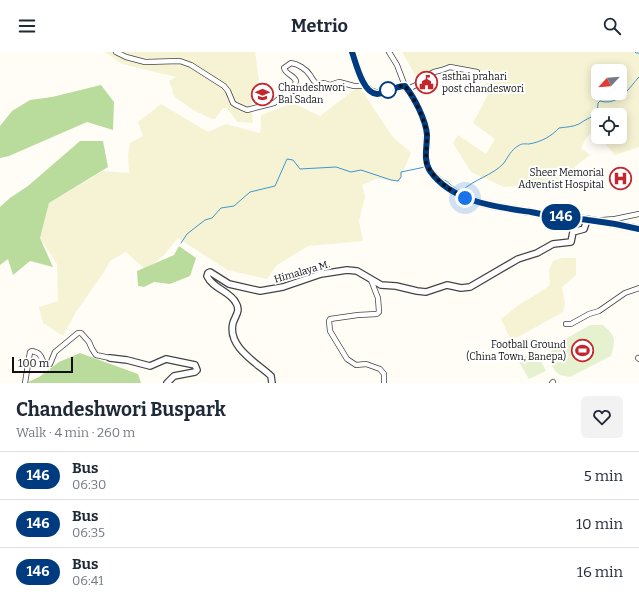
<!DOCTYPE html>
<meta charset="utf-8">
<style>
:root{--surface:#fff;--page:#f2f2f3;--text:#1f2937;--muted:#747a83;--line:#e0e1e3}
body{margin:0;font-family:Bitter,serif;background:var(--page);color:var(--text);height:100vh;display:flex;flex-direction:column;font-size:15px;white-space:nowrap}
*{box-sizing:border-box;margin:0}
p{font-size:13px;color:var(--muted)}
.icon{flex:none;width:22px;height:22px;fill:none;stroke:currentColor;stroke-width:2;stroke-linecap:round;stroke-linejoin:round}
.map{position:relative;height:331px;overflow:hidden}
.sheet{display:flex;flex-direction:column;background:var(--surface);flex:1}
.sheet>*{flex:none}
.badge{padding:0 8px;border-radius:13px;font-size:14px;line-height:26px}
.needle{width:26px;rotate:244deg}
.controls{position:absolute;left:591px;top:12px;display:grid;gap:8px}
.controls a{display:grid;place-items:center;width:36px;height:36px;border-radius:6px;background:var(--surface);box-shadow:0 2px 10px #0003;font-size:20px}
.scale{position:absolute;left:12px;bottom:10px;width:61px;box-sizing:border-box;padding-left:4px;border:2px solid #111;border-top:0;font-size:11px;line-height:14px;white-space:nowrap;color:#111;-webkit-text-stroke:3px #fff;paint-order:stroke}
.you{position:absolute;width:20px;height:20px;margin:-10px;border:3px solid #fff;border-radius:50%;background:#1a73e8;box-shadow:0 0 0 6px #1a73e833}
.map>.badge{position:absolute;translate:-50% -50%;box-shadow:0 0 0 2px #fff}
.round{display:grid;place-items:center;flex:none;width:42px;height:42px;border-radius:6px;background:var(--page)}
.summary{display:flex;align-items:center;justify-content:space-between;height:68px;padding:0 16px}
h1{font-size:19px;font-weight:700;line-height:30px}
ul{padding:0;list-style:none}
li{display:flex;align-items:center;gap:12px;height:48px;padding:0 16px;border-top:1px solid var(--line)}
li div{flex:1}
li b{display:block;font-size:15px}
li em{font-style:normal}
li .badge{min-width:44px;font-weight:700;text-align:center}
header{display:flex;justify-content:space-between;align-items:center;height:52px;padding:0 16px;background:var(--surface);font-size:18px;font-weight:700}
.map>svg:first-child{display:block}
.farmland{fill:#f6f3d4;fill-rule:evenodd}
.forest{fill:#b9dc9c}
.pitch{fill:#e6f2cf}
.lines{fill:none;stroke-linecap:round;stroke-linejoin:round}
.stream{stroke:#3f96cf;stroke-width:1}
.minor-casing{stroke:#444;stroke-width:6}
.tertiary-casing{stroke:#444;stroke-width:8}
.secondary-casing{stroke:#333;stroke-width:8}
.minor{stroke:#fff;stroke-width:4.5}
.tertiary{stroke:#fff;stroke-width:5.5}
.secondary{stroke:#fff6b0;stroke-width:6}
.line-casing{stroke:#fff;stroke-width:9}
.line{stroke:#003b80;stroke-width:6}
.walk{stroke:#111;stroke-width:4;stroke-dasharray:0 7.2}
.stop-dot{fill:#fff;stroke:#003b80;stroke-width:2}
.labels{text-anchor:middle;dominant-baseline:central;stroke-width:4;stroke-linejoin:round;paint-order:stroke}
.poi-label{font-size:10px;fill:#111;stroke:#fff;text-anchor:start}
.street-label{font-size:10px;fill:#111;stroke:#fff}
</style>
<header><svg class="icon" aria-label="menu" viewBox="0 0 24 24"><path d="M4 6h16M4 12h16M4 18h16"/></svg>Metrio<svg class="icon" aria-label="search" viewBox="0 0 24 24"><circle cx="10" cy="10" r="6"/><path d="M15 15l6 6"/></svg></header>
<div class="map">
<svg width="639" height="331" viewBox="0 0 639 331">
<rect width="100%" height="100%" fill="#fffdf5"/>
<g class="farmland">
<polygon points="105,0 255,0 259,28 251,45 253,71 237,70 227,56 223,56 215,67 210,66 195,59 176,46 173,42 172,36 169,29 176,25 122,12"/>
<path d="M 402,0 L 639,0 L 639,95 L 615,103 L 599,85 L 620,85 L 620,63 L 598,63 L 598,84 L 593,79 L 586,86 L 581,96 L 590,103 L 554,131 L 504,135 L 471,120 L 453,91 L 458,83 L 486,102 L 495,87 L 473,71 L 491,37 L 485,34 L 486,30 L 490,31 L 491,20 L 489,18 L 478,19 L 461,17 L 431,19 L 418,28 ZM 598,19 L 620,19 L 620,41 L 598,41 Z"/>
<polygon points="359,34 392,84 411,101 399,129 376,127 362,133 365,145 359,169 363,189 308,194 277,213 267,227 227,218 178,186 164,203 146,218 126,200 110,209 104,220 76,260 63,284 43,271 39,255 58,249 57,212 40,186 49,151 103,119 129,121 128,103 130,91 143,84 138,70 161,52 208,80 226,72 260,81 261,74 261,63 293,51 320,64"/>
<polygon points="562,206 576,206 576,223 562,235 565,252 563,260 511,289 501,267 520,252 537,242 550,233 549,218 553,209"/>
</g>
<g class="forest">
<polygon points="101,33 114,50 113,78 87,70 9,104 0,106 0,74 12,59 30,48 52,45"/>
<polygon points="80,89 103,89 108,115 49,151 40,186 53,215 30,209 13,223 8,207 0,213 0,155 10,146 28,134"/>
<polygon points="179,194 196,206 190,224 170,232 154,230 144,235 138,234 137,219 174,203"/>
<polygon points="80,301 138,322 141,331 26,331 39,325 59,310"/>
</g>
<g class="pitch">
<path d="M 590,273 L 603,273 C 616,285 616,287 611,304 L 570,325 L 560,323 L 555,319 L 549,306 L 553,294 Z"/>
<polygon points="536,299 546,319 529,327 518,308"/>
</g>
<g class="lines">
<g class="stream">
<polyline points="635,0 636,1 639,1"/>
<path d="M 445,128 L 457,138 L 462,139 C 474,127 492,124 504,111 C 508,105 511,98 518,94 C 522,91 525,92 529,92 C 541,90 552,84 559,76 C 566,75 573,75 579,72 C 585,68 590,65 597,63 L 598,51 L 600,49 C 619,54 628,37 639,25"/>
<polyline points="181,191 187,182 205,168 212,166 221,156 234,154 250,140 275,134 287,107 293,108 300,117 336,115 351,120 361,118 391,128 398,129 401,125 401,120 425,115 426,116"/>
</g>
<defs>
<g id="minor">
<path d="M 116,0 L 126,5 L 145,10 L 180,9 L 191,13 L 224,34 L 228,39 L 233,51 L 236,53 L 247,58 L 274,51 L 282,44 L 293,39 L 296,29 C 294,23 286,23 284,16 L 291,11 C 298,12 306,17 310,23 C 312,26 313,29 316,31 L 324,31 L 330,33 L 339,30 L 354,34 L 365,34"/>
<polyline points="389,0 397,13 405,34"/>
<polyline points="408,37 416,33 424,25 434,20 442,18 450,15 477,20"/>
<polyline points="602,168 615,167 639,162"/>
<polyline points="371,228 378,246 379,260 377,262 358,263 330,267 329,269 330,279 347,307 356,313 366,312 380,317 384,322 384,331"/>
<polyline points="566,272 571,272 589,262 599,259 625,241 639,236"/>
<polyline points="638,306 639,307"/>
<path d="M 25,331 L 30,300 L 32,299 C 42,301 41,306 45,313 L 50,312 L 55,300 L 78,281 L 81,281 L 89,290 L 92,297 L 96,303 L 110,306"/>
<polyline points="552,331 553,330"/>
</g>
<g id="tertiary">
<polyline points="110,306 127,308 150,314 166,307 195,313 197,318 195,320 174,324 167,331"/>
<path d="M 272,331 L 271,324 C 257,311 227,295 233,271 C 235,264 241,259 236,251 C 230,239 213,237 207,224 L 208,221 L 210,220 L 229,232 L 260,239 L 283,235 L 321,222 L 347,218 L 357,219 L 381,233 L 396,234 L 417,239 L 426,240 L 447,233 L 461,236 L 470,235 L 518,207 L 537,201 L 553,192 L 571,190 L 573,180 L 584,177 L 587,168"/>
</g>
<path id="secondary" d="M 352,0 C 356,11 363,42 377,41 C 387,41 395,34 405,34 C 414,45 426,68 427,83 C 427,95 423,108 430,119 C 453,150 496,155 531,160 C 536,161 541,162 546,163 C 559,165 572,166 585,167 C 603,170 621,173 639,177"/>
</defs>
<use href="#minor" class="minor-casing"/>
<use href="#tertiary" class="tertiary-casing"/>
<use href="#secondary" class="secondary-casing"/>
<use href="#minor" class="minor"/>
<use href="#tertiary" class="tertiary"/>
<use href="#secondary" class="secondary"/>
</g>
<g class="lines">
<defs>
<path id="line" d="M 352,0 C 356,11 363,42 377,42 C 387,41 395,34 405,34 C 414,45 426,68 427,83 C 427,95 423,108 430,119 C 452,150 496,155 531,160 C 536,161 541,162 546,163 C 560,166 574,166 588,168 C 605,170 622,173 639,177"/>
</defs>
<use href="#line" class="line-casing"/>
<use href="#line" class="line"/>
<path class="walk" d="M 388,38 L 384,39 L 399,34 L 405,34 C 414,45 425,68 427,82 C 427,92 426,101 426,111 C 434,128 449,138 465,146"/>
</g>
<defs>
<symbol id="civic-ring" viewBox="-11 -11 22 22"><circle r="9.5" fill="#fff" stroke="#c4262e" stroke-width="1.5"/><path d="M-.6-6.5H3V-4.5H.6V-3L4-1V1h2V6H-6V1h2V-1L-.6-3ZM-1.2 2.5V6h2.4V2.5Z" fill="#c4262e"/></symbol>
<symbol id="school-ring" viewBox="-11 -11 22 22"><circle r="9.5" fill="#fff" stroke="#c4262e" stroke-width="1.5"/><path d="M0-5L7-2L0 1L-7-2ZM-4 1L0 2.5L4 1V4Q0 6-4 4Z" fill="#c4262e"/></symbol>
<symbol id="hospital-ring" viewBox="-11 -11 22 22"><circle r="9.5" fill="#fff" stroke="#c4262e" stroke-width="1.5"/><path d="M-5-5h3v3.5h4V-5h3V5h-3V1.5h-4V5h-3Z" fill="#c4262e"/></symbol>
<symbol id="stadium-ring" viewBox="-11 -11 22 22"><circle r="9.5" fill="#fff" stroke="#c4262e" stroke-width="1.5"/><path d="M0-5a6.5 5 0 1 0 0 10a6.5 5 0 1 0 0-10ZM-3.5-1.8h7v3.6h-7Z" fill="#c4262e"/></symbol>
</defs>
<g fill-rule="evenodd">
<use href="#civic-ring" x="414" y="18" width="25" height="25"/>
<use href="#school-ring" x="250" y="30" width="25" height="25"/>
<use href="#hospital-ring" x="608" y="114" width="25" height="25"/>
<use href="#stadium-ring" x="570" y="286" width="25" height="25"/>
</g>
<circle class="stop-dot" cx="388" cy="38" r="8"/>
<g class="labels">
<g class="poi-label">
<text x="442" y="25">asthai prahari<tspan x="442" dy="12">post chandeswori</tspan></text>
<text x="278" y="36">Chandeshwori<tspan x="278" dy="12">Bal Sadan</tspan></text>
<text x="604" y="121" text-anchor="end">Sheer Memorial<tspan x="604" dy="12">Adventist Hospital</tspan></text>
<text x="566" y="293" text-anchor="end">Football Ground<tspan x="566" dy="12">(China Town, Banepa)</tspan></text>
</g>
<g class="street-label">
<text transform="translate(302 220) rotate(-16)">Himalaya M.</text>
</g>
</g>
</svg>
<div class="controls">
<a><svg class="needle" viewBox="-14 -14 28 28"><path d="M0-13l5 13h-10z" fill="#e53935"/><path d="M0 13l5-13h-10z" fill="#747a83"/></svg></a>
<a><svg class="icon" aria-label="locate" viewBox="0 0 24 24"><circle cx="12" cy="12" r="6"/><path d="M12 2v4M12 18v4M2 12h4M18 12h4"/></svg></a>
</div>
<div class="scale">100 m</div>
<div class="you" style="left:465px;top:146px"></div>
<b class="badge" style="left:561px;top:165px;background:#003b80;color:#fff">146</b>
</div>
<section class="sheet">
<div class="summary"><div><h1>Chandeshwori Buspark</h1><p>Walk · 4 min · 260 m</p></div><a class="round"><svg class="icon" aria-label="heart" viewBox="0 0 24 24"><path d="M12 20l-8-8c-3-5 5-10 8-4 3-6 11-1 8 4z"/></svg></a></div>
<ul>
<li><span class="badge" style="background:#003b80;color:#fff">146</span><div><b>Bus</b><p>06:30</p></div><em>5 min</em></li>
<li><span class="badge" style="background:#003b80;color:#fff">146</span><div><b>Bus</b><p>06:35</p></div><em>10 min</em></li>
<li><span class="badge" style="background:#003b80;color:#fff">146</span><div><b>Bus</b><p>06:41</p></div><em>16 min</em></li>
</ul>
</section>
